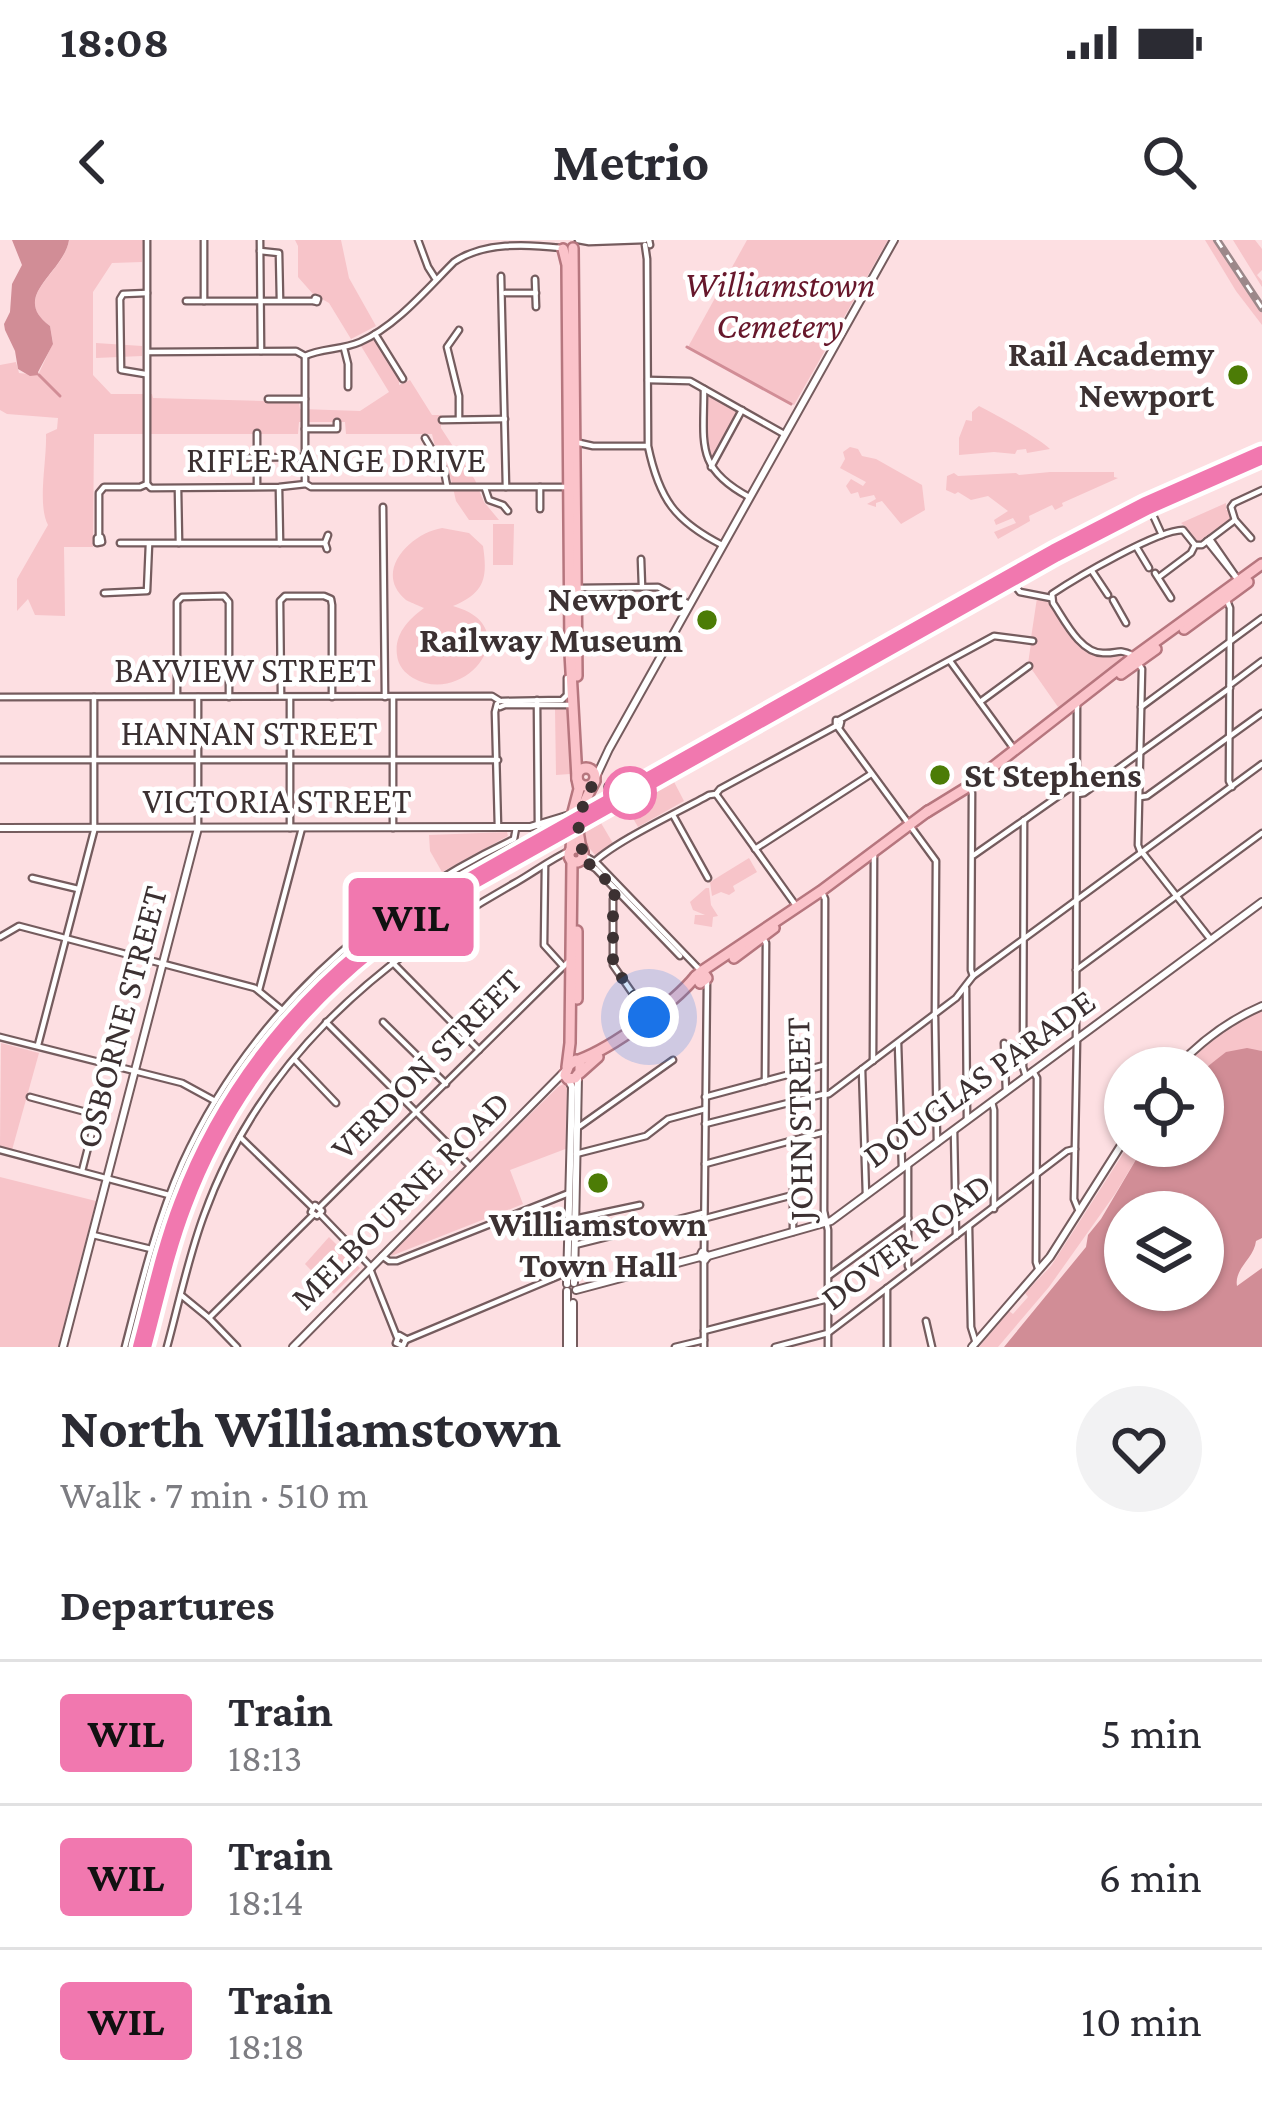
<!DOCTYPE html>
<meta charset="utf-8">
<style>
:root{--surface:#fff;--page:#f2f2f3;--text:#2b2b33;--muted:#7c7c81;--line:#e1e1e2}
body{margin:0;font-family:"Crimson Pro",serif;background:var(--page);color:var(--text);height:100vh;display:flex;flex-direction:column;font-size:45px;white-space:nowrap}
*{box-sizing:border-box;margin:0}
p{font-size:39px;color:var(--muted)}
.icon{flex:none;width:66px;height:66px;fill:none;stroke:currentColor;stroke-width:2;stroke-linecap:round;stroke-linejoin:round}
.map{position:relative;height:1107px;overflow:hidden}
.side{display:flex;flex-direction:column;background:var(--surface);flex:1}
.side>*{flex:none}
.badge{padding:0 24px;border-radius:9px;font-size:42px;line-height:78px}
.tools{position:absolute;left:1104px;top:807px;display:grid;gap:24px}
.tools a{display:grid;place-items:center;width:120px;height:120px;border-radius:50%;background:var(--surface);box-shadow:0 3px 9px #0004;font-size:60px}
.you{position:absolute;width:60px;height:60px;margin:-30px;border:9px solid #fff;border-radius:50%;background:#1a73e8;box-shadow:0 0 0 18px #1a73e833}
.map>.badge{position:absolute;translate:-50% -50%;box-shadow:0 0 0 6px #fff}
h2{padding:0 60px;font-size:45px;line-height:108px}
.round{display:grid;place-items:center;flex:none;width:126px;height:126px;border-radius:63px;background:var(--page)}
.summary{display:flex;align-items:center;justify-content:space-between;height:204px;padding:0 60px}
h1{font-size:57px;font-weight:700;line-height:90px}
ul{padding:0;list-style:none}
li{display:flex;align-items:center;gap:36px;height:144px;padding:0 60px;border-top:3px solid var(--line)}
li div{flex:1}
li b{display:block;font-size:45px}
li em{font-style:normal}
li .badge{min-width:132px;font-weight:700;text-align:center}
.status{display:flex;justify-content:space-between;align-items:center;height:84px;padding:0 60px;background:var(--surface);direction:ltr}
.status svg{height:33px;fill:currentColor}
header{display:flex;justify-content:space-between;align-items:center;height:156px;padding:0 60px;background:var(--surface);font-size:54px;font-weight:700}
.map>svg:first-child{display:block}
.green{fill:#f7c4c9}
.water{fill:#d18d96;fill-rule:evenodd}
.lines{fill:none;stroke-linecap:round;stroke-linejoin:round}
.stream{stroke:#d18d96;stroke-width:3}
.minor-casing{stroke:#755c5e;stroke-width:9}
.tertiary-casing{stroke:#755c5e;stroke-width:10}
.primary-casing{stroke:#b6767e;stroke-width:14}
.minor{stroke:#fff;stroke-width:4.5}
.tertiary{stroke:#fff;stroke-width:6}
.primary{stroke:#fbc3ca;stroke-width:9}
.rail-casing{stroke:#9c888a;stroke-width:8}
.rail{stroke:#fff;stroke-width:3;stroke-dasharray:9;stroke-linecap:butt}
.line-casing{stroke:#fff;stroke-width:27}
.line{stroke:#f178af;stroke-width:18}
.walk{stroke:#3c3132;stroke-width:12;stroke-dasharray:0 21.6}
.poi-dot{fill:#4c7c06;stroke:#fff;stroke-width:4.5}
.stop-dot{fill:#fff;stroke:#f178af;stroke-width:6}
.labels{text-anchor:middle;dominant-baseline:central;stroke-width:9;stroke-linejoin:round;paint-order:stroke}
.park-label{font-size:36px;font-style:italic;fill:#67172b;stroke:#fff}
.poi-label{font-size:36px;font-weight:bold;fill:#3c3132;stroke:#fff;text-anchor:end}
.street-label{font-size:36px;fill:#3c3132;stroke:#fff}
</style>
<div class="status"><b>18:08</b><svg viewBox="0 0 49 12"><path d="M0 12V9h3v3zM5 12V6h3v6zM10 12V3h3v9zM15 12V0h3v12zM26 1h20v11H26zM47 4h2v5h-2z"/></svg></div>
<header><svg class="icon" aria-label="back" viewBox="0 0 24 24"><path d="M15 5l-7 7 7 7"/></svg>Metrio<svg class="icon" aria-label="search" viewBox="0 0 24 24"><circle cx="10" cy="10" r="6"/><path d="M15 15l6 6"/></svg></header>
<div class="map">
<svg width="1262" height="1107" viewBox="0 0 1262 1107">
<rect width="100%" height="100%" fill="#fddfe2"/>
<g class="green">
<path d="M 69,0 L 143,0 L 142,22 L 112,23 L 93,52 L 93,135 L 111,154 L 152,154 L 153,158 L 299,162 L 300,169 L 360,171 L 389,152 L 361,106 L 375,99 L 399,138 L 399,145 L 410,140 L 432,175 L 441,175 L 441,188 L 475,240 L 484,262 L 499,280 L 469,280 L 456,261 L 451,239 L 436,211 L 432,194 L 346,194 L 345,182 L 299,182 L 298,194 L 94,194 L 93,307 L 64,307 L 65,376 L 35,375 L 28,359 L 17,371 L 17,339 L 48,285 C 37,264 47,221 46,194 L 57,189 L 58,178 L 7,174 L 0,170 L 0,125 L 16,122 L 19,133 L 38,135 L 53,103 L 50,86 C 9,56 64,34 69,0 Z"/>
<polygon points="295,0 341,0 349,38 376,86 351,99 329,63 313,54 298,37 298,6"/>
<polygon points="747,0 888,0 794,165 688,107"/>
<polygon points="1205,0 1214,0 1262,71 1262,85 1236,51"/>
<polygon points="1233,0 1255,0 1262,9 1262,30 1257,35 1262,41 1262,47"/>
<polygon points="96,103 142,106 142,116 96,118"/>
<polygon points="708,153 739,171 713,217 710,217 706,206 705,154"/>
<path d="M 979,166 C 998,176 1039,198 1050,209 L 1027,213 L 1026,209 L 1017,210 L 1015,214 L 994,212 L 959,215 L 959,198 L 966,180 L 972,181 L 972,172 Z"/>
<polygon points="850,207 858,209 862,216 876,219 922,245 925,270 901,284 882,261 876,263 876,267 867,264 876,259 874,255 860,258 858,252 851,254 846,246 851,239 863,246 866,242 840,228 845,219 843,212"/>
<polygon points="1050,232 1114,232 1114,237 1118,238 1062,263 1063,266 1055,270 1052,265 1029,276 1030,281 998,299 994,292 1016,283 1013,278 996,285 994,280 1008,271 988,256 971,260 958,252 955,254 946,250 947,236 954,233 958,236 1016,233 1019,235"/>
<polygon points="1226,263 1226,270 1229,270 1232,277 1231,281 1202,302 1195,302 1188,289 1181,283"/>
<polygon points="493,284 514,284 513,325 493,325"/>
<path d="M 442,288 L 469,293 L 483,306 C 488,339 484,353 453,366 C 529,387 465,468 413,438 C 405,433 398,426 397,415 C 394,394 409,379 424,368 C 422,367 407,361 406,360 C 372,332 411,293 442,288 Z"/>
<path d="M 1037,358 L 1047,360 C 1069,389 1079,421 1120,412 L 1125,417 L 1124,421 L 1058,467 L 1028,424 L 1031,403 L 1034,399 L 1031,398 Z"/>
<polygon points="555,468 570,468 570,534 556,535"/>
<polygon points="672,538 684,561 638,587 626,566"/>
<polygon points="601,583 614,605 596,616 585,603 586,592"/>
<polygon points="507,592 508,596 442,632 430,611 429,595"/>
<polygon points="749,618 757,632 733,646 735,651 729,655 721,652 712,656 710,642"/>
<polygon points="706,648 709,648 711,665 718,676 713,677 712,687 694,684 695,675 705,675 693,670 690,662"/>
<path d="M 1262,771 L 1262,811 C 1239,807 1221,815 1203,830 L 1183,828 C 1207,804 1230,783 1262,771 Z"/>
<polygon points="1,803 39,813 12,910 0,906"/>
<polygon points="567,842 568,908 510,930 523,964 391,1016 394,1008 558,847"/>
<polygon points="1128,906 1144,906 1115,954 1049,1047 998,1107 979,1107 1009,1071 1013,1074 1028,1057 1025,1053 1051,1026"/>
<polygon points="0,937 96,961 58,1107 0,1107"/>
<polygon points="329,997 360,1028 334,1054 305,1024"/>
</g>
<g class="water">
<path d="M 12,0 L 69,0 C 64,33 9,56 50,86 L 53,104 L 38,132 L 39,135 L 30,136 L 18,129 L 15,111 L 5,90 L 4,84 L 10,72 L 12,44 L 22,25 Z"/>
<path d="M 1247,808 L 1262,811 L 1262,998 L 1256,1001 C 1254,1019 1234,1028 1237,1046 L 1262,1028 L 1262,1107 L 1004,1107 L 1086,1007 L 1088,995 L 1101,979 L 1144,906 L 1203,906 L 1203,830 L 1226,812 ZM 1125,972 L 1203,972 L 1203,1050 L 1125,1050 Z"/>
</g>
<g class="lines">
<g class="stream">
<polyline points="687,107 791,164"/>
<polyline points="39,135 60,156"/>
</g>
<defs>
<g id="minor">
<polyline points="204,0 204,61"/>
<polyline points="260,0 261,111"/>
<polyline points="418,0 428,27 435,38"/>
<polyline points="578,0 589,2 645,0"/>
<polyline points="649,0 650,5"/>
<path d="M 645,5 L 647,19 L 648,206 C 659,259 675,281 722,305"/>
<polyline points="260,11 279,13 280,60"/>
<polyline points="501,36 506,247"/>
<polyline points="535,39 536,67"/>
<polyline points="505,53 536,53"/>
<polygon points="315,58 318,59 317,62 314,61"/>
<polyline points="186,61 314,61"/>
<polyline points="375,94 403,139"/>
<polyline points="344,108 348,124 348,147"/>
<path d="M 148,112 L 296,111 L 305,116 C 321,108 342,110 360,102 C 396,86 426,50 454,22 C 483,2 526,4 561,8"/>
<polyline points="145,134 121,130 120,59 123,54 147,53"/>
<polyline points="648,140 690,141 784,194"/>
<path d="M 704,149 C 704,204 695,228 749,257"/>
<polyline points="268,159 305,159"/>
<polyline points="459,179 459,156 447,107 459,90"/>
<polyline points="442,180 505,179"/>
<polyline points="305,189 337,189 337,182"/>
<polyline points="425,198 444,230 447,246"/>
<polyline points="575,202 593,206 647,206"/>
<polyline points="210,218 305,217"/>
<polyline points="711,227 742,170"/>
<polyline points="305,242 305,116"/>
<polyline points="147,244 147,0"/>
<polyline points="257,246 257,193"/>
<polyline points="540,247 540,269"/>
<polyline points="485,248 489,260 503,265 508,271"/>
<polyline points="178,249 179,303"/>
<polyline points="279,249 280,303"/>
<polyline points="383,267 385,457"/>
<polyline points="1152,273 1162,295"/>
<polyline points="99,297 99,253 104,247 140,247 147,244 151,248 279,247 306,244 311,247 570,247"/>
<polygon points="101,297 102,302 97,303 97,298"/>
<polyline points="1251,298 1235,280 1231,267 1234,263 1262,250"/>
<polyline points="1210,299 1239,341"/>
<polyline points="1207,301 1239,341"/>
<polyline points="120,303 325,303"/>
<polyline points="1137,308 1149,328"/>
<polyline points="327,309 325,303 328,295"/>
<polyline points="641,319 642,347"/>
<polyline points="1092,331 1108,355"/>
<polyline points="1155,333 1171,358"/>
<polyline points="1159,337 1191,313 1195,305 1202,305 1235,280"/>
<polyline points="1015,346 1020,352 1051,358"/>
<polyline points="576,348 658,347 689,364"/>
<polyline points="104,353 147,351 149,304"/>
<polyline points="1226,358 1230,368 1229,541 1232,547"/>
<polyline points="1113,360 1126,383"/>
<path d="M 1132,415 C 1119,408 1117,414 1103,413 C 1080,413 1064,379 1053,363 L 1052,354 C 1076,338 1157,290 1183,290 L 1195,305"/>
<polyline points="950,421 1014,509"/>
<polyline points="1138,423 1142,429 1138,605 1141,613"/>
<polyline points="1230,445 1262,421"/>
<polyline points="177,455 177,362 182,357 224,356 229,362 229,457"/>
<polyline points="281,455 280,361 285,356 324,356 331,359 332,365 332,457"/>
<polyline points="0,457 492,456 500,461"/>
<polyline points="198,457 198,588"/>
<polyline points="290,457 290,588"/>
<polyline points="393,457 393,588"/>
<polyline points="537,460 538,586"/>
<polyline points="502,461 562,460 567,455 567,438"/>
<polyline points="980,462 1029,426"/>
<polyline points="497,464 495,472 498,587"/>
<polyline points="500,467 505,465 574,465"/>
<polyline points="1141,467 1262,378"/>
<polyline points="839,480 994,396 1033,401"/>
<polyline points="837,486 936,621 935,774"/>
<polyline points="0,520 498,520"/>
<polyline points="967,541 972,553 971,730 973,736"/>
<polyline points="716,554 797,667"/>
<polyline points="1078,554 1084,553 1230,448"/>
<polyline points="1140,557 1147,556 1262,473"/>
<polyline points="673,575 708,638"/>
<polyline points="1024,580 1023,827 1026,837"/>
<polyline points="755,609 871,534"/>
<polyline points="1142,612 1211,700"/>
<polyline points="583,615 597,623 701,731"/>
<polyline points="974,615 1077,543"/>
<polyline points="581,620 596,629 680,716"/>
<path d="M 591,625 C 613,602 679,572 709,555 L 716,554 L 720,549 L 836,486 L 836,480 L 841,482 L 840,486"/>
<polyline points="545,626 544,705 563,726"/>
<polyline points="32,638 78,649"/>
<polyline points="618,652 613,659 613,725 649,777"/>
<polyline points="822,652 825,659 824,971 828,990 828,1107"/>
<polyline points="0,697 19,686 255,748 282,770"/>
<polyline points="763,698 766,703 765,841"/>
<polyline points="392,722 479,810"/>
<polyline points="1076,730 1262,593"/>
<polyline points="966,748 967,880"/>
<polyline points="259,750 302,588"/>
<polyline points="935,777 937,903"/>
<polyline points="326,782 470,926"/>
<polyline points="383,782 446,844"/>
<polyline points="0,797 182,843 215,861"/>
<polyline points="1076,799 1077,463"/>
<polyline points="1077,799 1074,959 1078,969"/>
<polyline points="898,803 902,928"/>
<polyline points="1004,803 1006,851"/>
<polyline points="38,805 94,591 94,457"/>
<polyline points="294,819 336,863"/>
<polyline points="873,821 874,611"/>
<polyline points="862,829 866,955"/>
<polyline points="1033,831 1037,838 1036,1022 1038,1028"/>
<polyline points="824,855 829,854 956,758 973,736 1262,524"/>
<polyline points="30,857 97,875"/>
<polyline points="705,857 824,825"/>
<polyline points="992,862 994,870 994,969"/>
<polyline points="705,884 824,854"/>
<polyline points="580,886 673,820"/>
<polyline points="954,890 956,996"/>
<polyline points="240,897 312,967"/>
<polyline points="0,910 169,955"/>
<polyline points="576,914 646,896 668,879 705,869"/>
<polyline points="705,924 824,892"/>
<polyline points="908,924 908,1026 910,1030"/>
<polyline points="793,927 793,992"/>
<polyline points="82,931 103,849"/>
<polygon points="315,965 322,971 317,976 311,972"/>
<polyline points="320,967 568,722"/>
<polyline points="320,974 372,1028"/>
<polyline points="706,978 793,955"/>
<polyline points="574,979 640,965"/>
<polyline points="969,987 971,1087 975,1100"/>
<polyline points="93,995 151,1009"/>
<polyline points="575,1005 703,973"/>
<polyline points="704,1012 707,742"/>
<polyline points="382,1016 389,1021 397,1021 569,953"/>
<polyline points="370,1029 397,1097"/>
<polyline points="830,1035 908,978"/>
<polyline points="181,1055 209,1078 237,1107"/>
<polyline points="209,1078 313,975"/>
<polyline points="926,1081 932,1107"/>
<polyline points="704,1091 828,1059"/>
<polygon points="399,1095 406,1099 403,1106 396,1103"/>
<polyline points="406,1100 568,1032"/>
<path d="M 125,1107 C 141,1045 156,983 182,924 C 248,778 370,667 514,599 L 516,588"/>
<path d="M 167,1107 C 179,1063 188,1018 204,975 C 259,822 376,721 515,643 C 533,633 551,619 569,611"/>
<polyline points="675,1107 704,1100"/>
<polyline points="704,1107 704,1020"/>
<polyline points="775,1107 828,1093 1067,911 1075,909"/>
<polyline points="887,1107 887,1048"/>
</g>
<g id="tertiary">
<polyline points="595,539 609,509 894,0"/>
<polyline points="0,588 530,587 576,573"/>
<path d="M 1176,828 C 1201,801 1227,781 1262,766"/>
<polygon points="702,1012 708,1016 705,1020 700,1017"/>
<polyline points="708,1016 831,981 1262,662"/>
<polyline points="574,1043 578,837"/>
<polyline points="567,1044 572,847 568,839"/>
<polyline points="576,1050 700,1017"/>
<polyline points="573,1063 573,1107"/>
<polyline points="63,1107 198,588"/>
<polyline points="293,1107 564,832"/>
<polyline points="567,1107 567,1051"/>
<polyline points="972,1107 1050,1017 1125,899"/>
</g>
<g id="primary">
<polyline points="573,8 577,436"/>
<polyline points="563,9 567,25 570,413 577,538"/>
<polyline points="1184,389 1248,342"/>
<polyline points="1121,434 1156,409"/>
<circle cx="586" cy="537" r="9"/>
<polyline points="927,572 966,548 1130,420 1262,324"/>
<circle cx="576" cy="615" r="7"/>
<polyline points="571,610 573,572 579,549 577,539"/>
<path d="M 583,612 C 572,587 583,563 595,541"/>
<polyline points="734,718 774,688"/>
<polyline points="702,731 821,651 928,571"/>
<polygon points="702,731 707,738 700,743 696,736"/>
<polyline points="577,759 577,691"/>
<polygon points="576,820 580,821 580,832 575,838 568,839 565,835 569,825"/>
<path d="M 579,820 C 612,808 674,763 695,737"/>
<polyline points="567,827 570,803 572,621"/>
<polyline points="580,833 598,817"/>
</g>
</defs>
<use href="#minor" class="minor-casing"/>
<use href="#tertiary" class="tertiary-casing"/>
<use href="#primary" class="primary-casing"/>
<use href="#minor" class="minor"/>
<use href="#tertiary" class="tertiary"/>
<use href="#primary" class="primary"/>
<defs>
<g id="rail">
<polyline points="1217,0 1262,68"/>
<polyline points="589,575 1090,294 1262,215"/>
<path d="M 142,1107 C 155,1059 165,1011 183,965 C 224,856 298,757 393,690 C 445,652 503,623 560,592"/>
</g>
</defs>
<use href="#rail" class="rail-casing"/>
<use href="#rail" class="rail"/>
</g>
<g class="lines">
<defs>
<path id="line" d="M 142,1107 C 155,1059 165,1011 183,964 C 232,833 328,725 448,654 L 1055,313 L 1146,266 L 1262,215"/>
</defs>
<use href="#line" class="line-casing"/>
<use href="#line" class="line"/>
<path class="walk" d="M 630,553 L 594,542 C 582,564 572,589 584,614 L 581,620 L 593,626 L 617,652 L 613,657 L 613,725 L 649,777"/>
</g>
<g class="poi-dot">
<circle cx="1238" cy="135" r="12"/>
<circle cx="707" cy="380" r="12"/>
<circle cx="940" cy="535" r="12"/>
<circle cx="598" cy="943" r="12"/>
</g>
<circle class="stop-dot" cx="630" cy="553" r="24"/>
<g class="labels">
<g class="park-label">
<text x="780" y="45">Williamstown<tspan x="780" dy="41">Cemetery</tspan></text>
</g>
<g class="poi-label">
<text x="1214" y="114">Rail Academy<tspan x="1214" dy="41">Newport</tspan></text>
<text x="683" y="359">Newport<tspan x="683" dy="41">Railway Museum</tspan></text>
<text x="964" y="535" text-anchor="start">St Stephens</text>
<text x="598" y="984" text-anchor="middle">Williamstown<tspan x="598" dy="41">Town Hall</tspan></text>
</g>
<g class="street-label">
<text x="336" y="220">RIFLE RANGE DRIVE</text>
<text x="245" y="430">BAYVIEW STREET</text>
<text x="249" y="493">HANNAN STREET</text>
<text x="277" y="561">VICTORIA STREET</text>
<text transform="translate(121 777) rotate(-75)">OSBORNE STREET</text>
<text transform="translate(426 824) rotate(-45)">VERDON STREET</text>
<text transform="translate(979 838) rotate(-36)">DOUGLAS PARADE</text>
<text transform="translate(799 879) rotate(-91)">JOHN STREET</text>
<text transform="translate(400 960) rotate(-45)">MELBOURNE ROAD</text>
<text transform="translate(906 1001) rotate(-37)">DOVER ROAD</text>
</g>
</g>
</svg>
<div class="tools">
<a><svg class="icon" aria-label="locate" viewBox="0 0 24 24"><circle cx="12" cy="12" r="6"/><path d="M12 2v4M12 18v4M2 12h4M18 12h4"/></svg></a>
<a><svg class="icon" aria-label="layers" viewBox="0 0 24 24"><path d="M12 4l9 5-9 5-9-5zM3 14l9 5 9-5"/></svg></a>
</div>
<div class="you" style="left:649px;top:777px"></div>
<b class="badge" style="left:411px;top:677px;background:#f178af;color:#111">WIL</b>
</div>
<section class="side">
<div class="summary"><div><h1>North Williamstown</h1><p>Walk · 7 min · 510 m</p></div><a class="round"><svg class="icon" aria-label="heart" viewBox="0 0 24 24"><path d="M12 20l-8-8c-3-5 5-10 8-4 3-6 11-1 8 4z"/></svg></a></div>
<h2>Departures</h2>
<ul>
<li><span class="badge" style="background:#f178af;color:#111">WIL</span><div><b>Train</b><p>18:13</p></div><em>5 min</em></li>
<li><span class="badge" style="background:#f178af;color:#111">WIL</span><div><b>Train</b><p>18:14</p></div><em>6 min</em></li>
<li><span class="badge" style="background:#f178af;color:#111">WIL</span><div><b>Train</b><p>18:18</p></div><em>10 min</em></li>
</ul>
</section>
